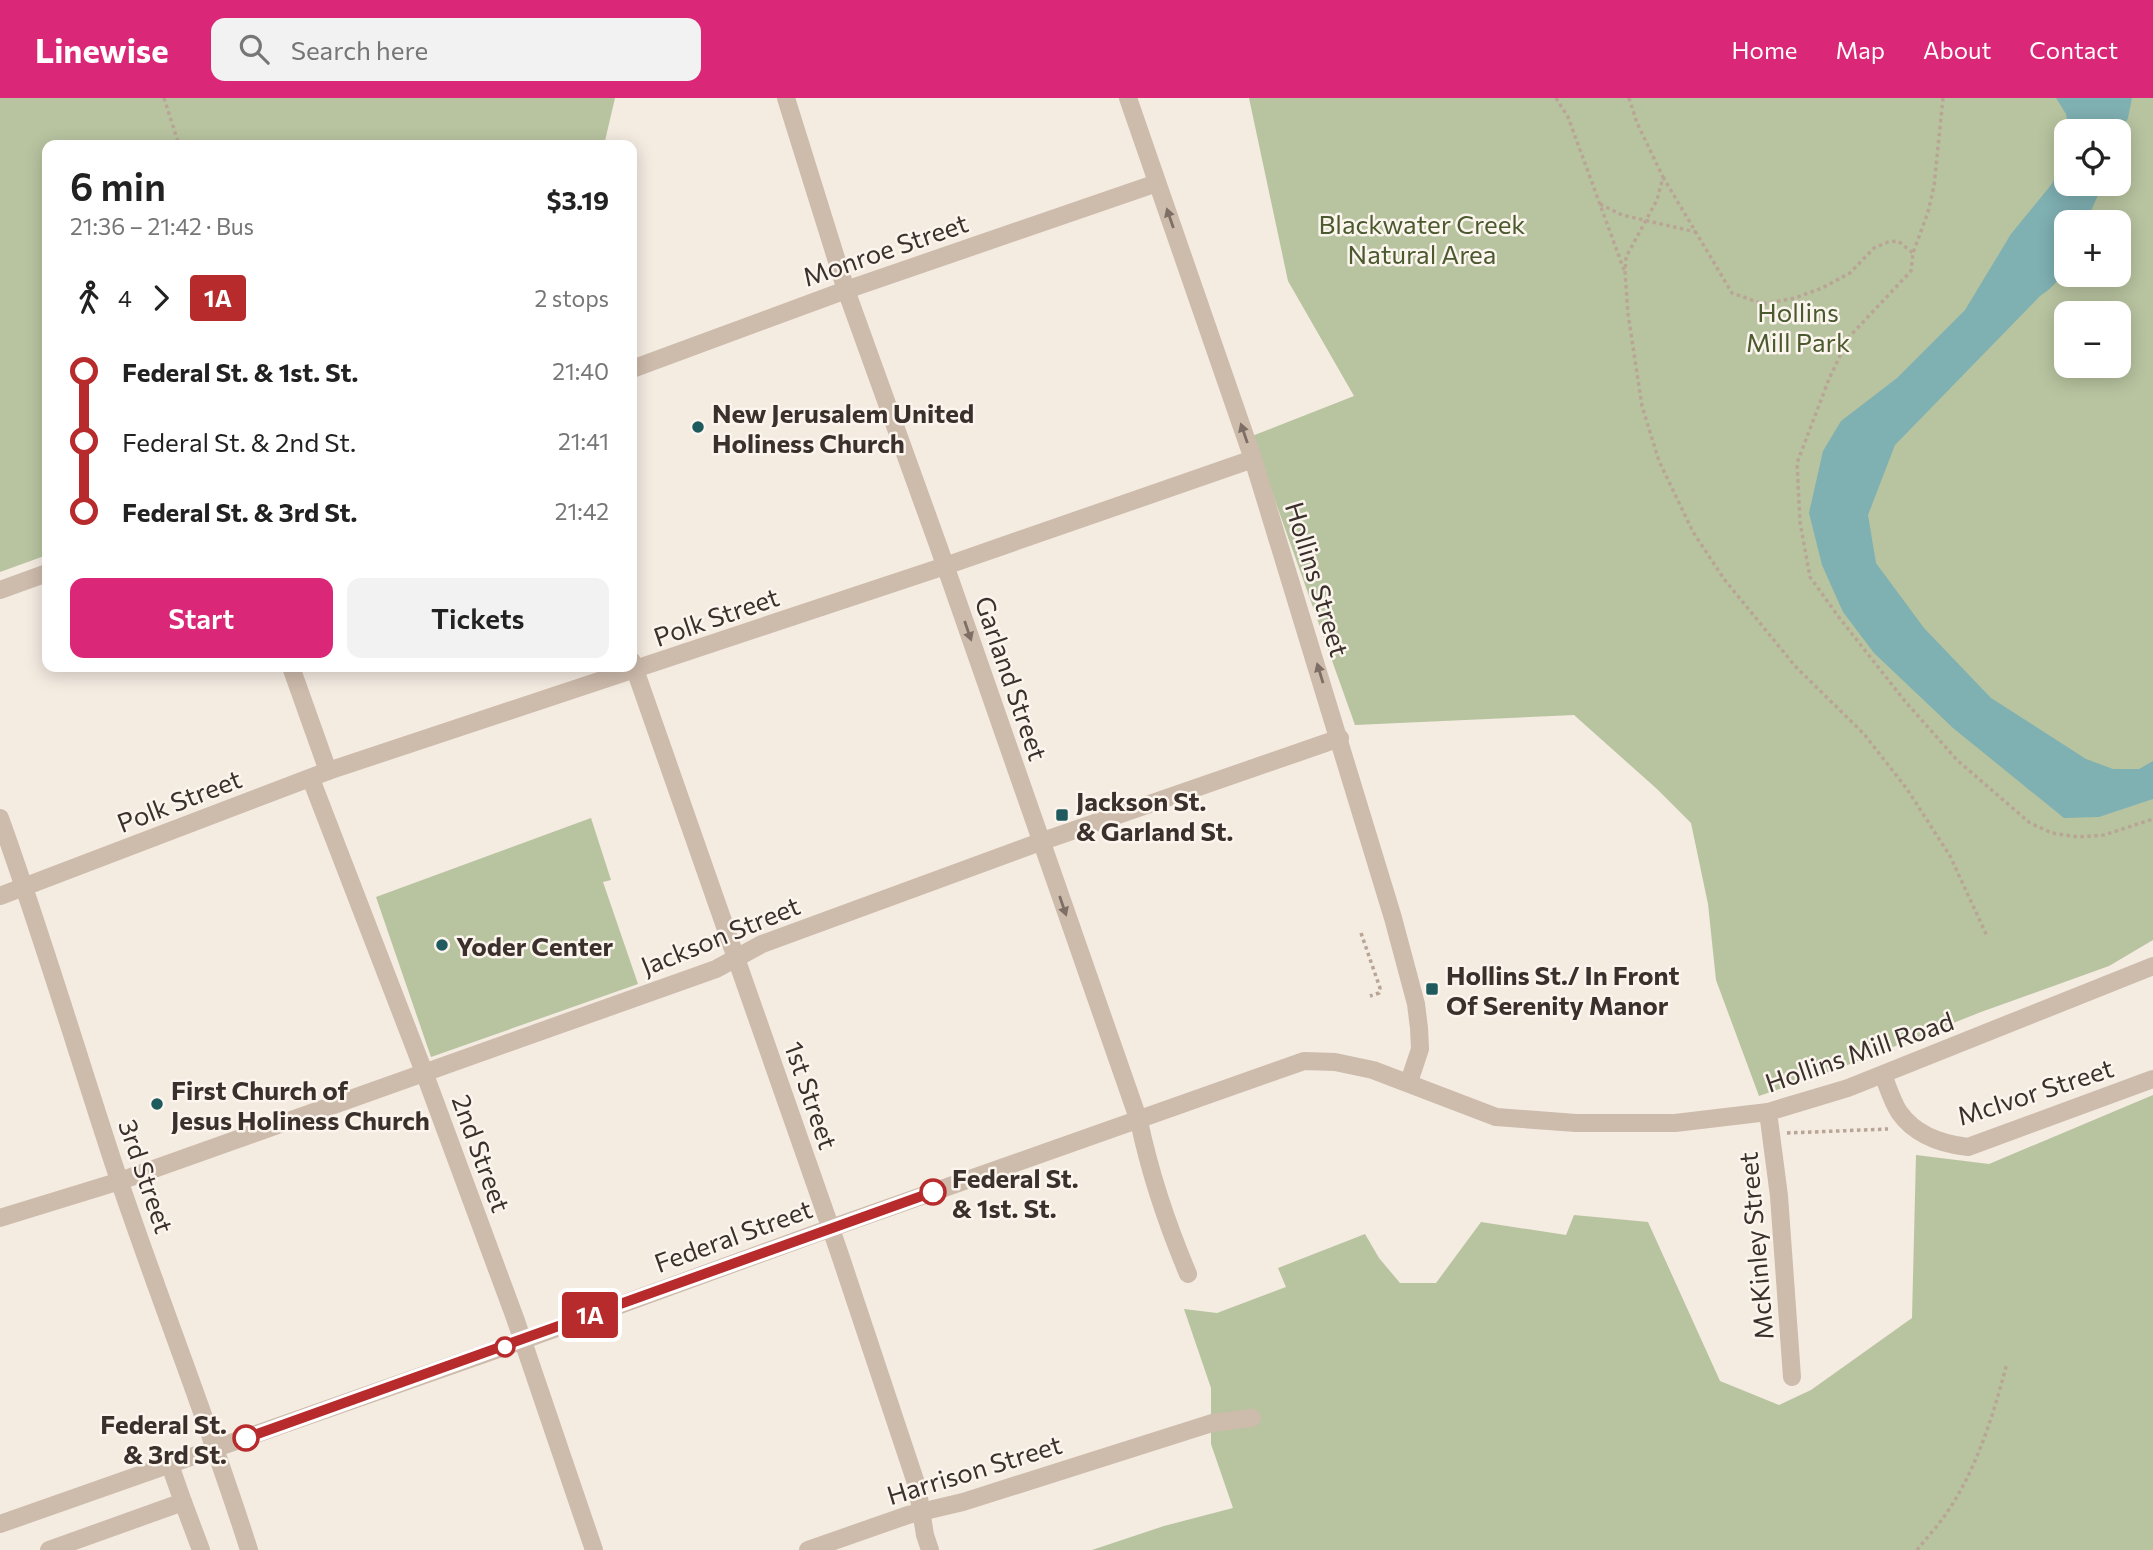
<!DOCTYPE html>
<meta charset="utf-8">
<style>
:root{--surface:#fff;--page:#f2f2f2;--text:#222;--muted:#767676;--accent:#db2777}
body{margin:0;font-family:Commissioner,sans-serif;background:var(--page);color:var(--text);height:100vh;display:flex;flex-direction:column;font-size:26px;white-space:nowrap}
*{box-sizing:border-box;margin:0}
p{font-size:23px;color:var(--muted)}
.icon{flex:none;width:38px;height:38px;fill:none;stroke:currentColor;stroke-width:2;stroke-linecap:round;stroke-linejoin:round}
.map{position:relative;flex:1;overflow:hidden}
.drawer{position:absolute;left:42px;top:42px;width:595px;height:532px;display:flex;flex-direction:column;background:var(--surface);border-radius:14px;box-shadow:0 4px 18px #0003}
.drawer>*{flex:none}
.badge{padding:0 14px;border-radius:5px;font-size:24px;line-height:46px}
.controls{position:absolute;left:2054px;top:21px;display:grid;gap:14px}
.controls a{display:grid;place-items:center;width:77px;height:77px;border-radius:14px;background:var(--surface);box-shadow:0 4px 18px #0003;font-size:35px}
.map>.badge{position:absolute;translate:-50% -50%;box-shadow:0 0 0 4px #fff}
.legs{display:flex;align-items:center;gap:10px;height:77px;padding:0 28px;font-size:23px}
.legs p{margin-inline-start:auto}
.headline{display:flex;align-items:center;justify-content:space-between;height:119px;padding:0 28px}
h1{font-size:38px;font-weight:600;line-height:52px}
.primary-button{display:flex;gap:14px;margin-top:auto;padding:14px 28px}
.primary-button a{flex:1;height:80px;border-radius:14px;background:var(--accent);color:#fff;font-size:28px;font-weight:600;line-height:80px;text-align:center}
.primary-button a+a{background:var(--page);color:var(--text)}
ul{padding:0 28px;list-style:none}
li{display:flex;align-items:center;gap:24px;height:70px;font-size:26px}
li i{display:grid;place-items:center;width:10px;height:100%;margin:0 9px;background:currentColor}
li i::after{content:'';width:18px;height:18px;margin:-9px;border:5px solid;border-radius:50%;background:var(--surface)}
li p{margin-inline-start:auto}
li:first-child i{background:linear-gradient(#0000 50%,currentColor 0)}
li:last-child i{background:linear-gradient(currentColor 50%,#0000 0)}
header{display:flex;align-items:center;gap:42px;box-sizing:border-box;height:98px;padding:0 35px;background:var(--accent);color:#fff}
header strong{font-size:33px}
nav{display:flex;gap:38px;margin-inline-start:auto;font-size:24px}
.search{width:490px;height:63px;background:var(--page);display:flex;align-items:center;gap:18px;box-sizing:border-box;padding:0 24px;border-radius:14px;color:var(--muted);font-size:26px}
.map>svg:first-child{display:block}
.green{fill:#b8c4a0;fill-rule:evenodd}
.water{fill:#7fb0b2}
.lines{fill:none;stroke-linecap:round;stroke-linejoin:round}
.path{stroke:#b9a596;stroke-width:3.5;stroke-dasharray:3.5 3.5;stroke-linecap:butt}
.minor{stroke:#cdbbac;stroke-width:18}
.oneway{fill:#7d6f65}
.line-1-casing{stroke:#fff;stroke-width:16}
.line-1{stroke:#b72b2c;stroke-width:10}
.poi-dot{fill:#1f5a5e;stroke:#fbf5ee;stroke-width:2.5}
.stop-1-dot{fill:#fff;stroke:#b72b2c;stroke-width:3.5}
.labels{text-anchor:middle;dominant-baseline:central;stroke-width:5;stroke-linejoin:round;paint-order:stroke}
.park-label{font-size:26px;fill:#4a5a2e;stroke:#fbf5ee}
.street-label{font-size:26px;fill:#3b302b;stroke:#fbf5ee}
.poi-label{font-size:26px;font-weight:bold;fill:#3b302b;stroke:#fbf5ee;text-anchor:start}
.stop-label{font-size:26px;font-weight:bold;fill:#3b302b;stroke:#fbf5ee;text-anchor:start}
</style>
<header>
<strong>Linewise</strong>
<div class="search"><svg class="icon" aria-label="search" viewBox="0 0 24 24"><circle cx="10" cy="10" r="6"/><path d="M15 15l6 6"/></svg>Search here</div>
<nav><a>Home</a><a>Map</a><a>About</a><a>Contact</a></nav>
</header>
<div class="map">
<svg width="2153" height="1452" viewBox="0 0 2153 1452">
<rect width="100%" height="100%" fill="#f4ebe1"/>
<g class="green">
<polygon points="0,0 615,0 604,47 47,47 47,457 0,474"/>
<path d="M 1249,0 L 2153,0 L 2153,842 L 2109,868 L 1981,914 L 1840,970 L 1759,998 L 1716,882 L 1708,806 L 1691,725 L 1657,691 L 1574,617 L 1355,627 L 1252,338 L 1354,298 L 1288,183 ZM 2067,33 L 2119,33 L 2119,86 L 2067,86 ZM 2067,124 L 2119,124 L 2119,177 L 2067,177 ZM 2067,215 L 2119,215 L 2119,268 L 2067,268 Z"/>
<polygon points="591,720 611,782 603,784 638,886 431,959 376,799"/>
<polygon points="2153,997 2153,1452 1092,1452 1164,1428 1233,1410 1211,1346 1211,1290 1184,1211 1217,1215 1286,1189 1278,1170 1365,1136 1379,1160 1400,1185 1436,1185 1481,1124 1566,1137 1574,1117 1648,1124 1720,1283 1779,1307 1811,1292 1912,1220 1916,1057 1989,1066"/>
</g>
<g class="water">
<polygon points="2056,0 2132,0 2128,20 2119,38 2119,33 2069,33 2066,16"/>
<path d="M 2067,59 L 2067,86 L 2103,86 L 2086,124 L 2067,124 C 2067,158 2071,178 2040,198 L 1895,347 L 1868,417 L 1876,465 L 1924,530 L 1991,600 L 2086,661 L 2113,671 L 2139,671 L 2153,663 L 2153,701 L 2099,719 L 2064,720 L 1953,630 L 1874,555 L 1843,514 L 1822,467 L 1809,415 L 1823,353 L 1841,323 L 1897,280 L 1965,212 L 2011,136 L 2051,87 Z"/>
</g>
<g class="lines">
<g class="path">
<polyline points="164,0 179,47"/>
<polyline points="1556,0 1568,19 1624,172"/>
<polyline points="1629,0 1637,25 1663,79 1657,102 1626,159 1625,174 1628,216 1642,308 1659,363 1693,434 1724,481 1795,568 1864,636 1907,691 1950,758 1987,838"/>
<polyline points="1943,0 1934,88 1928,114 1913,155 1911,173 1849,239 1829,281 1797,365 1800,424 1810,479 1838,518 1904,602 1957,662 2030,725 2052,735 2078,739 2104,737 2153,721"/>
<polyline points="1663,79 1732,195 1763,206 1795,200 1822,190 1850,175 1874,150 1888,144 1898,143 1913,155"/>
<polyline points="1600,106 1622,117 1696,134"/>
<polyline points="1361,835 1380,890 1379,895 1370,898"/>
<polyline points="1787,1035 1888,1031"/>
<path d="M 1917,1452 C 1927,1439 1939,1427 1948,1413 C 1977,1370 1994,1315 2007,1265"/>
</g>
<g class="minor">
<path d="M 786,0 L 846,192 L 938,447 L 1139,1023 C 1150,1076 1167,1126 1188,1176"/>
<polyline points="1128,0 1253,361 1393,820 1416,906 1419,930 1420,951 1409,984"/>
<polyline points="632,271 846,192 1157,85"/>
<polyline points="0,492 47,475"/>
<polyline points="632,563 839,1154 917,1388 925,1437 930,1452"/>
<polyline points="291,569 328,673"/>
<polyline points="311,681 424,974 515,1220 594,1452"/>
<path d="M 0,720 C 41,834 76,951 114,1067 C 157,1196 208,1322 249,1452"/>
<polyline points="0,798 328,673 945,468 1253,361"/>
<path d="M 1883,977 C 1888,989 1892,1003 1899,1014 C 1915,1037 1941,1046 1968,1049 L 2153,981"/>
<polyline points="1768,1014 1779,1098 1792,1279"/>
<polyline points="0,1120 120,1083 716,871 762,846 1040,744 1340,640"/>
<polyline points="183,1404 201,1452"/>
<polyline points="0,1426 521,1243 831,1130 1304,963 1335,964 1373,972 1496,1019 1576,1025 1675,1025 1768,1014 1848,990 2153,868"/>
<polyline points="49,1452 183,1404 170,1367"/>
<polyline points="808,1452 908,1417 963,1404 1212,1325 1252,1320"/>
</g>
</g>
<defs><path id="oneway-solid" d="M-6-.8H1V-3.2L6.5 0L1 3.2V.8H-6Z" transform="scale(1.75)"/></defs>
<g class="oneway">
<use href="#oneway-solid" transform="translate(1170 120) rotate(-109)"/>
<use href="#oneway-solid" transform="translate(1244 335) rotate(-109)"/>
<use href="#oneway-solid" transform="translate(968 533) rotate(71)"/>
<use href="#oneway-solid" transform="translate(1320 575) rotate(-107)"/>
<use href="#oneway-solid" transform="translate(1063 808) rotate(71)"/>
</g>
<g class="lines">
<defs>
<polyline id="line-1" points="246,1340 933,1094"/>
</defs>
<use href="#line-1" class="line-1-casing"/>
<use href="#line-1" class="line-1"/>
</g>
<g class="poi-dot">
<circle cx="698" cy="329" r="7"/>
<rect x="1055" y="710" width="14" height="14" rx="3.5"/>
<circle cx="442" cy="847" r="7"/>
<rect x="1425" y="884" width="14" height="14" rx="3.5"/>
<circle cx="157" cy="1006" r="7"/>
</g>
<g class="stop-1-dot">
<circle cx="933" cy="1094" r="12"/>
<circle cx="505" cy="1249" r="9"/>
<circle cx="246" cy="1340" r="12"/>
</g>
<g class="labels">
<g class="park-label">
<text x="1422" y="125">Blackwater Creek<tspan x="1422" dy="30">Natural Area</tspan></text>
<text x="1798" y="213">Hollins<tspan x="1798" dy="30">Mill Park</tspan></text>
</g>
<g class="street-label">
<text transform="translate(885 151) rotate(-19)">Monroe Street</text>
<text transform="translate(1318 481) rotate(73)">Hollins Street</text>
<text transform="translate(716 518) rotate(-19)">Polk Street</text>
<text transform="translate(1012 580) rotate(71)">Garland Street</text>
<text transform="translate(179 702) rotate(-21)">Polk Street</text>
<text transform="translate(720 837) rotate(-22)">Jackson Street</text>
<text transform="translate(1859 953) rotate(-19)">Hollins Mill Road</text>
<text transform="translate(2035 993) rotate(-18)">McIvor Street</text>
<text transform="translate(812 997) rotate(71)">1st Street</text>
<text transform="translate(482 1055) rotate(70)">2nd Street</text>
<text transform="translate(147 1078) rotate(71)">3rd Street</text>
<text transform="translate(733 1137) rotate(-20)">Federal Street</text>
<text transform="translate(1755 1148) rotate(-95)">McKinley Street</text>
<text transform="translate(974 1371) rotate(-17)">Harrison Street</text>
</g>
<g class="poi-label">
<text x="712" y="314">New Jerusalem United<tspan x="712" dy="30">Holiness Church</tspan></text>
<text x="1076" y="702">Jackson St.<tspan x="1076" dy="30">&amp; Garland St.</tspan></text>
<text x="456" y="847">Yoder Center</text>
<text x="1446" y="876">Hollins St./ In Front<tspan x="1446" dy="30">Of Serenity Manor</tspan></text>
<text x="171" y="991">First Church of<tspan x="171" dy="30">Jesus Holiness Church</tspan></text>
</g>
<g class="stop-label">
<text x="952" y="1079">Federal St.<tspan x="952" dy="30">&amp; 1st. St.</tspan></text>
<text x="227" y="1325" text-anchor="end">Federal St.<tspan x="227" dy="30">&amp; 3rd St.</tspan></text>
</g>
</g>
</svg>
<div class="controls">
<a><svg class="icon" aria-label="locate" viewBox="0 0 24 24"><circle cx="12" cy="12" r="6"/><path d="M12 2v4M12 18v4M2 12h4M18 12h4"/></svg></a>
<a>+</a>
<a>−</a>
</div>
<b class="badge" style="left:590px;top:1217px;background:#b72b2c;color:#fff">1A</b>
<section class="drawer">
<div class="headline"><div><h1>6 min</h1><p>21:36 – 21:42 · Bus</p></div><b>$3.19</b></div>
<div class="legs"><svg class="icon" aria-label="walk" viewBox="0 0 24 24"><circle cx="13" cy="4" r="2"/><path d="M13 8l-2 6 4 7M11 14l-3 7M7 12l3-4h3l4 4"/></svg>4<svg class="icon" aria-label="forward" viewBox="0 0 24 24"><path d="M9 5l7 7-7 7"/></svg><b class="badge" style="background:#b72b2c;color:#fff">1A</b><p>2 stops</p></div>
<ul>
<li><i style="color:#b72b2c"></i><b>Federal St. &amp; 1st. St.</b><p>21:40</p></li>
<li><i style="color:#b72b2c"></i><span>Federal St. &amp; 2nd St.</span><p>21:41</p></li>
<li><i style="color:#b72b2c"></i><b>Federal St. &amp; 3rd St.</b><p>21:42</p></li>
</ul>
<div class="primary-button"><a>Start</a><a>Tickets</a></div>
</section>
</div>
